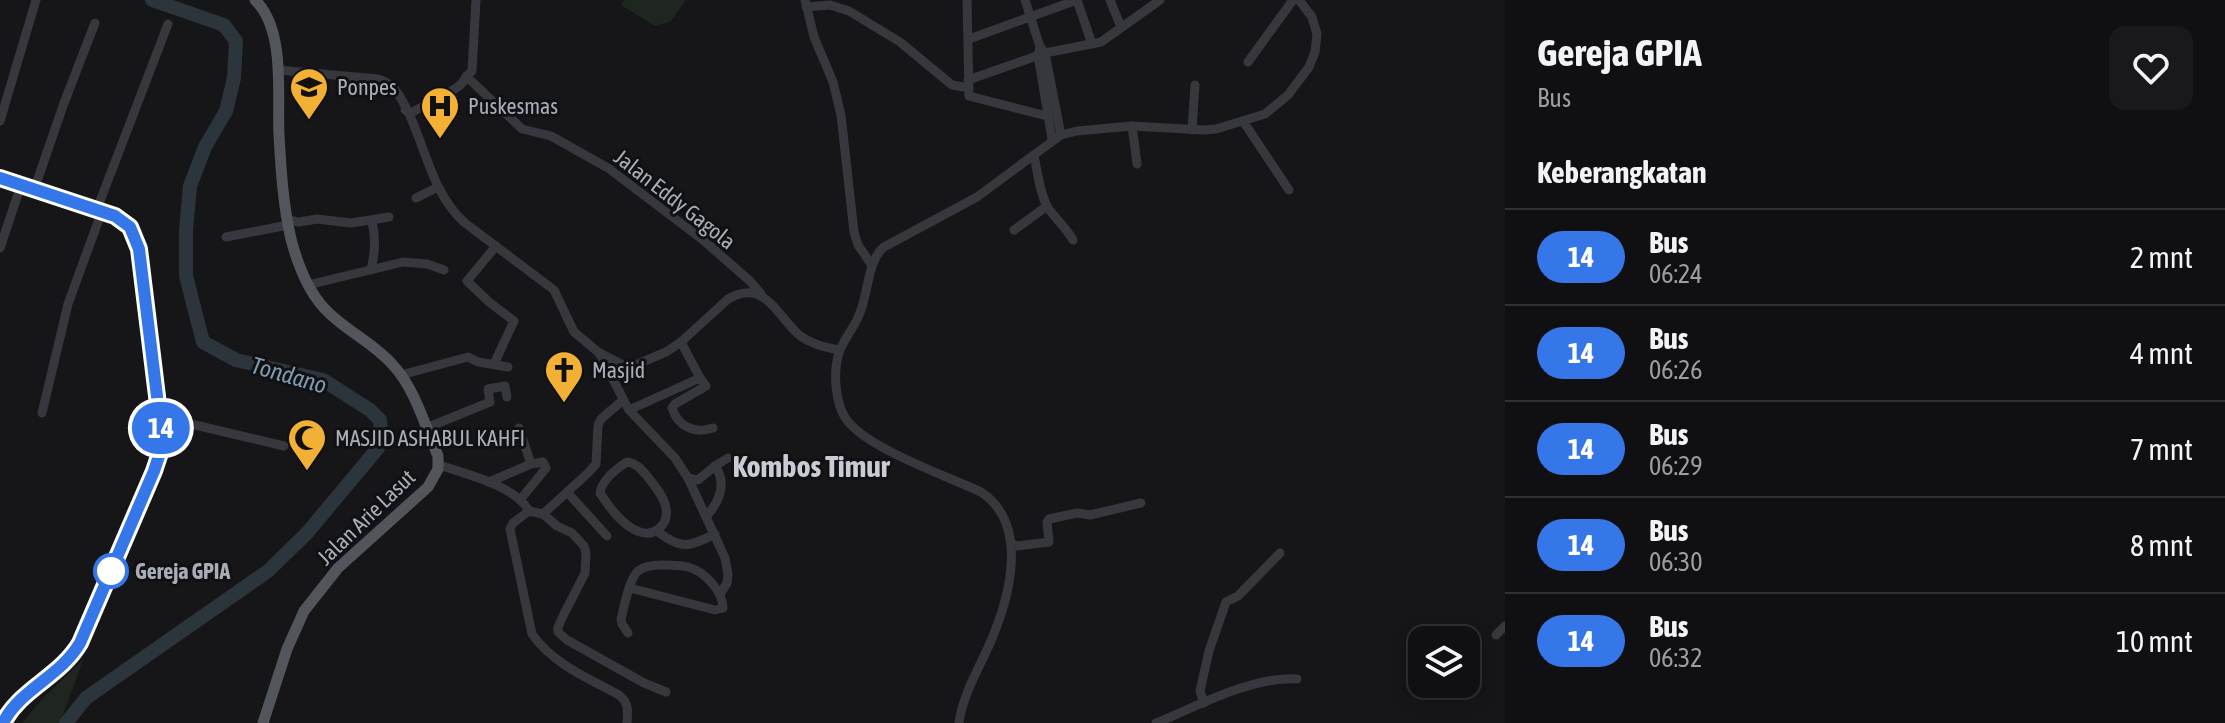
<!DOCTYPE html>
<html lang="id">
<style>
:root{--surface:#101012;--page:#19191b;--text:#f1f3f6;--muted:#9c9d9f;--line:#303032}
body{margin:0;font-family:"Asap Condensed",sans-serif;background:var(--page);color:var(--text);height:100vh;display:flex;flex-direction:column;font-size:30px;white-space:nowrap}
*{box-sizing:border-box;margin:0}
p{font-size:26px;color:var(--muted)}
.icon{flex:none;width:44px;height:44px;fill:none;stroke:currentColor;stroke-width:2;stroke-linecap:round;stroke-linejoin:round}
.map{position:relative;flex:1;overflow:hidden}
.details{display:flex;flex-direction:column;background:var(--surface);width:720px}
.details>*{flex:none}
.badge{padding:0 16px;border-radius:26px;font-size:28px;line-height:52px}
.buttons{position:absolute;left:1408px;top:626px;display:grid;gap:16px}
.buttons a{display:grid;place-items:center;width:72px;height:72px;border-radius:16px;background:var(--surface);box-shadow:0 4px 20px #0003,0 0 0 2px var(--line);font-size:40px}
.map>.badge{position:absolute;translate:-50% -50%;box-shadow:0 0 0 4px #fff}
h2{padding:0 32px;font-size:30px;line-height:72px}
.round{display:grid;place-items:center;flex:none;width:84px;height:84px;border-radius:16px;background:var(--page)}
.summary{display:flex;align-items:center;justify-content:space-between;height:136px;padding:0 32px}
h1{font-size:38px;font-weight:700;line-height:60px}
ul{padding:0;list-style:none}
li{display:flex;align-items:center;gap:24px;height:96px;padding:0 32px;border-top:2px solid var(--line)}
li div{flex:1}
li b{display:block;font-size:30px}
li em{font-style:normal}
li .badge{min-width:88px;font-weight:700;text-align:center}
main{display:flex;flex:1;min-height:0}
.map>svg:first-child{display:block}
.green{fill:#1e261f}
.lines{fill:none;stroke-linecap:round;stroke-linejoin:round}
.river{stroke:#2c353c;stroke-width:14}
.minor{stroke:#37383d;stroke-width:9}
.major{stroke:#53555c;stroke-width:11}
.highway{stroke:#63666e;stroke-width:14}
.line-casing{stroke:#fff;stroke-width:18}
.line{stroke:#3577e9;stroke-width:12}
.stop-dot{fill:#fff;stroke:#3577e9;stroke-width:4}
.labels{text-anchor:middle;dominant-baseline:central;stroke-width:6;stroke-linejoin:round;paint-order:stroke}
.poi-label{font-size:22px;fill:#a8adb8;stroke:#111113;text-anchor:start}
.street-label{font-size:22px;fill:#a8adb8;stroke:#111113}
.stop-label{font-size:22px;font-weight:bold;fill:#a8adb8;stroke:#111113;text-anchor:start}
.water-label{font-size:24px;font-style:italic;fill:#7f9bb3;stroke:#111113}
.district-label{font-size:30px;font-weight:bold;fill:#c9ccd4;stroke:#111113}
</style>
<main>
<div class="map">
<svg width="1505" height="723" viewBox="0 0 1505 723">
<rect width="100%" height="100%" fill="#161618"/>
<g class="green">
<polygon points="624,0 686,0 671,21 655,26 621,5"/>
<polygon points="83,660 60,723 22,723 45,696"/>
</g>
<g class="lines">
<polyline class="river" points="66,723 86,698 268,571 307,533 378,448 381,433 380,420 370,410 323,380 236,360 203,342 186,276 186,230 190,186 205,147 226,111 234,78 236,41 224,25 152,0"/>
<g class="minor">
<polyline points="805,0 814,37 833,82 841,115 854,232 858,245 871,264"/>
<polyline points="967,0 969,96 1047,116"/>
<polyline points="1025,0 1040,47"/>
<polyline points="1077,0 1092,44"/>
<polyline points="1110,0 1121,27"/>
<polyline points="806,7 830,5 849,11 900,42 952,85 969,88"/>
<polyline points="969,39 1077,0"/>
<polyline points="1045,53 1040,47 1038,55 1052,139"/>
<polyline points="1045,53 1061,135"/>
<polyline points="1248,62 1293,0"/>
<path d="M 278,70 L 378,79 C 384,81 389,83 394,88 C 424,128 426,189 465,223 L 554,290 L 574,332 L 598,352 L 621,364 L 633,366 L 666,352 L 681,342 L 728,299 C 764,278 776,314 798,334 C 810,344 825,347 839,350"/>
<polyline points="466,76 522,129 551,136 608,168 703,240 750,281 761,294"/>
<polyline points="968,80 1045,53 1101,42 1160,0"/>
<path d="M 405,110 L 411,113 C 426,104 445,97 459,86 C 464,82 467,75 472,71 L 476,0"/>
<polyline points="0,121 36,0"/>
<polyline points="1243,121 1289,190"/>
<polyline points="1132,126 1137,164"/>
<polyline points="1192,130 1195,85"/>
<path d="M 1034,156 C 1038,173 1039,192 1048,208 C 1056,219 1066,228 1073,240"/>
<polyline points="34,190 64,103 95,23"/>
<polyline points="416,198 436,188 440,189"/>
<polyline points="97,209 168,24"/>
<polyline points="288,220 299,222 317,219 351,223 389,217"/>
<polyline points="1014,230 1047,206"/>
<polyline points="226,237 288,225"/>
<polyline points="0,248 21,185"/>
<path d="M 371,270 C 375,252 376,239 372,221"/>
<polyline points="308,285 403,262 427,264 444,270"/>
<polyline points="599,353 629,410 675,458 688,478 725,558 728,574 727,583 720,594"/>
<polyline points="494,364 514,321 489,302 467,281 496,246"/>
<polyline points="401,375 468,357 478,362 508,367"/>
<path d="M 700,378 L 706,386 L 675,404 L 672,408 C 678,427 695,434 713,428"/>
<polyline points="629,410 700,378 681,342"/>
<polyline points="42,413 68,304 102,211"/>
<polyline points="161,425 195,425 284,446"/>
<polyline points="426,428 490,402 488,389 505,386 507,397"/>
<polyline points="519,428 531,464"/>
<path d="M 627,462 C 636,463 641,469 647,476 C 654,485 664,496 666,508 C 669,524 655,537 640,532 C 623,527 609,507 600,493 C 602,480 616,469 627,462 Z"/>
<path d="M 439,465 C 466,474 516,486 529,511 L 543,514 L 557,526 L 572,533 L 584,546 L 586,553 L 585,573 L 563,616 L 558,627 L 558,632 L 567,640 L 644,683 L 666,692"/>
<polyline points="688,478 698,480 715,466 728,458"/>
<polyline points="489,482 531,464 543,462 546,468 520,500"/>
<polyline points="567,492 607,536"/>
<path d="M 529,511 L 513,523 L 510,529 L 532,634 C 553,664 588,678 619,695 C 629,703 628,711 627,723"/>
<polyline points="543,514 588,473 596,464 598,425 601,419 623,400"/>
<path d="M 706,517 C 719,502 728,484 715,466"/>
<path d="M 657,531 C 681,550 689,547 715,534"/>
<polyline points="1011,543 1017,546 1049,542 1047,522 1049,519 1077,513 1090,515 1141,503"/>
<path d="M 628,633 L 622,624 L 621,619 C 624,608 629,579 638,571 C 644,566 654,565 662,565 C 671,565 680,565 688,567 C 704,571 723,591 723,608 L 715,610 L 630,588"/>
<polyline points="1496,635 1505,626"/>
<polyline points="1204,703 1200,691 1209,651 1226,602 1238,596 1280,553"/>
<path d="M 959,723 C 963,692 982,664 993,636 C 1011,592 1028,523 981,492 C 947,476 866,448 846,419 C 835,403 833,371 839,353 C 843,340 854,328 859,315 C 869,293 867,261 884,247 L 977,197 L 1061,135 L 1077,131 L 1132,126 L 1203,130 L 1216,129 L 1265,114 L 1288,95 L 1309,67 L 1315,52 L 1317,34 L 1312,17 L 1299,0"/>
<path d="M 1156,723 C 1198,706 1252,676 1297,679"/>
</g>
<path class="major" d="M 255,0 C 286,30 277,95 279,135 C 281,170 283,205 291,239 C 298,266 309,295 330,314 C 349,332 374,344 392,364 C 415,388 425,426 438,456 L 438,469 L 428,487 L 338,568 L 304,611 L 287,649 L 263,723"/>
<path class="highway" d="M 0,178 L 115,216 L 130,227 L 139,249 L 162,437 L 160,453 L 154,471 L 80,643 C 61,676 20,689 3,723"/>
</g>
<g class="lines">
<defs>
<path id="line" d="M 0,178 L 115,216 L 130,227 L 139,249 L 162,437 L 160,453 L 154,471 L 80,643 C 60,677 20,689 3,723"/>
</defs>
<use href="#line" class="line-casing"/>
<use href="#line" class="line"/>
</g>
<defs>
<symbol id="school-pin" viewBox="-11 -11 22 30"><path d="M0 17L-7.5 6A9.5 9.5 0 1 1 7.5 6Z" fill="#f2b134" stroke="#111113"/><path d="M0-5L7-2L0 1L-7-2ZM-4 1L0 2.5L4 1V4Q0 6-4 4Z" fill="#111"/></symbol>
<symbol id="hospital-pin" viewBox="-11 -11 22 30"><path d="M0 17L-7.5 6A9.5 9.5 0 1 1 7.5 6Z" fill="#f2b134" stroke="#111113"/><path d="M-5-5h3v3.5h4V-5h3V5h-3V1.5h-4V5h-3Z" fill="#111"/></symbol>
<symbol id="church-pin" viewBox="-11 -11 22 30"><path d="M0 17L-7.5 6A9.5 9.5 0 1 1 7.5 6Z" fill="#f2b134" stroke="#111113"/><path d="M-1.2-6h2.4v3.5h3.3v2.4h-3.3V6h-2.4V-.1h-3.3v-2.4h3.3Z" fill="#111"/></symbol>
<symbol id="mosque-pin" viewBox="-11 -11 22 30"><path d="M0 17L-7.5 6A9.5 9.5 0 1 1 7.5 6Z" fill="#f2b134" stroke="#111113"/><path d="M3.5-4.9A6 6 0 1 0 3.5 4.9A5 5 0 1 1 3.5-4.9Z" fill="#111"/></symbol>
</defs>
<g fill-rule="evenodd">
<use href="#school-pin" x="287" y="65" width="44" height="60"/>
<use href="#hospital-pin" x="418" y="84" width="44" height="60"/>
<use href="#church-pin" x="542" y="348" width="44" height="60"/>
<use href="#mosque-pin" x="285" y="416" width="44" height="60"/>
</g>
<circle class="stop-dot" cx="111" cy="571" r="16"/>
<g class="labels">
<g class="poi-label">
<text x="337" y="87">Ponpes</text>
<text x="468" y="106">Puskesmas</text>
<text x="592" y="370">Masjid</text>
<text x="335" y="438">MASJID ASHABUL KAHFI</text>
</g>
<g class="street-label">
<text transform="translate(675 199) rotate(38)">Jalan Eddy Gagola</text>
<text transform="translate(366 517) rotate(-44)">Jalan Arie Lasut</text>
</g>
<g class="stop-label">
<text x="135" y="571">Gereja GPIA</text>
</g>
<g class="water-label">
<text transform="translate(289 375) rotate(16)">Tondano</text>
</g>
<g class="district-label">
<text x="811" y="466">Kombos Timur</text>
</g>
</g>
</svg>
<div class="buttons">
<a><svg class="icon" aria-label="layers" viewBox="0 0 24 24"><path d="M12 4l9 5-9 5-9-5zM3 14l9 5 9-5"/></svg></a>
</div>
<b class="badge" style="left:161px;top:428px;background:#3577e9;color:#fff">14</b>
</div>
<section class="details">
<div class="summary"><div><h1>Gereja GPIA</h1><p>Bus</p></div><a class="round"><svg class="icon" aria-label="heart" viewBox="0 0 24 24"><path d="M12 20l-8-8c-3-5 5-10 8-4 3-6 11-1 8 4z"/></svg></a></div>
<h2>Keberangkatan</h2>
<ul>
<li><span class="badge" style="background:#3577e9;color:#fff">14</span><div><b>Bus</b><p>06:24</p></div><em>2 mnt</em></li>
<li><span class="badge" style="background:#3577e9;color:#fff">14</span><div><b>Bus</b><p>06:26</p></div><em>4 mnt</em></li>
<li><span class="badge" style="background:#3577e9;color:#fff">14</span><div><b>Bus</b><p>06:29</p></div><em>7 mnt</em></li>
<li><span class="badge" style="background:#3577e9;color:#fff">14</span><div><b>Bus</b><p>06:30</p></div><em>8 mnt</em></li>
<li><span class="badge" style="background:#3577e9;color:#fff">14</span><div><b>Bus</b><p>06:32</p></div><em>10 mnt</em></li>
</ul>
</section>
</main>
